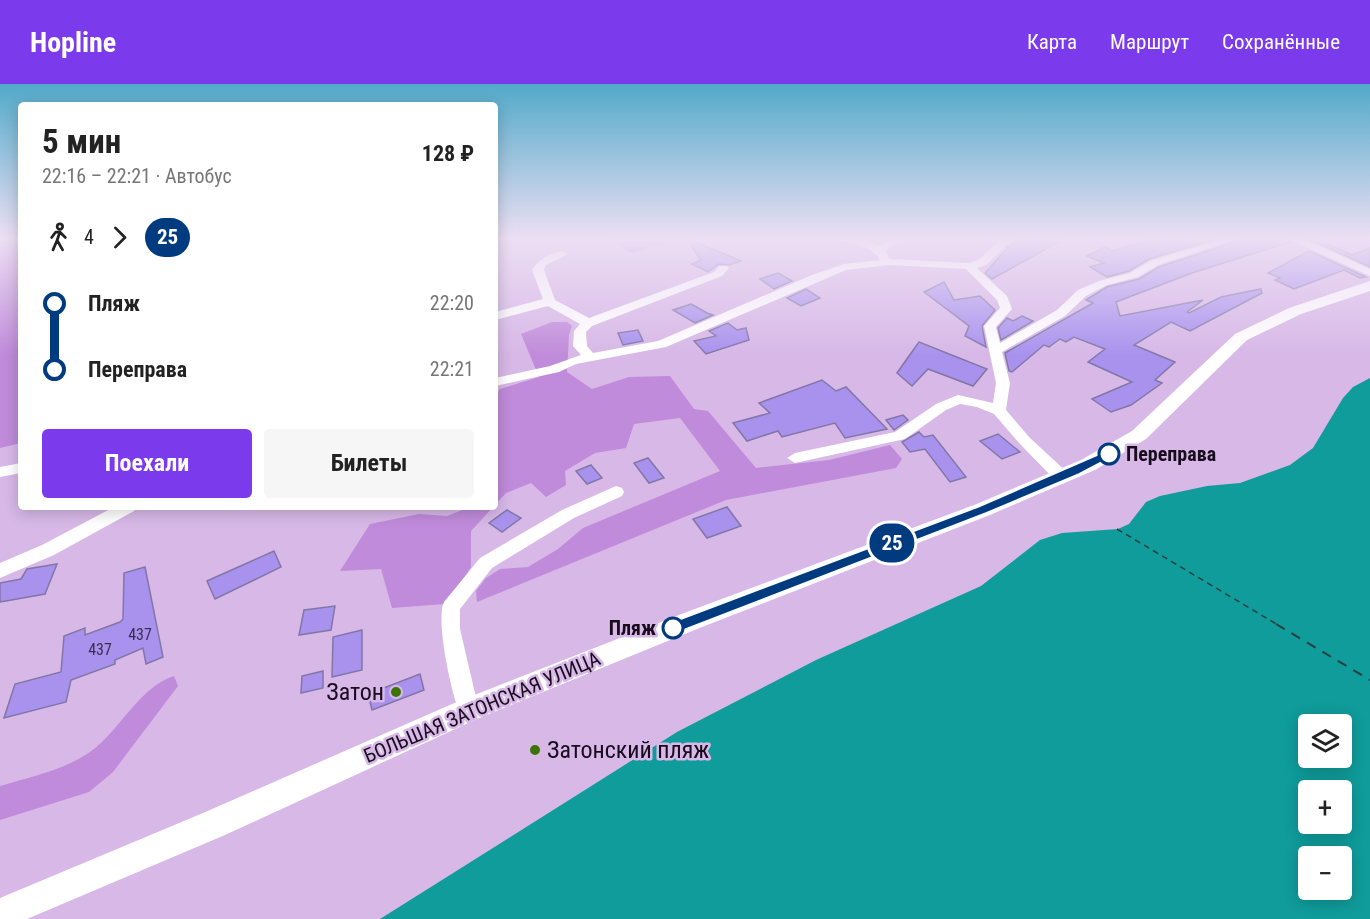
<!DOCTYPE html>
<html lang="ru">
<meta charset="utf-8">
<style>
:root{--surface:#fff;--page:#f6f6f6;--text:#222;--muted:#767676;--accent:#7c3aed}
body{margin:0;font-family:"Roboto Condensed",sans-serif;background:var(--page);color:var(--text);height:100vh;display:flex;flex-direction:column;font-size:22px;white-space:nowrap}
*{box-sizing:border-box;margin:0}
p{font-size:20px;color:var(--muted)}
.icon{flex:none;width:33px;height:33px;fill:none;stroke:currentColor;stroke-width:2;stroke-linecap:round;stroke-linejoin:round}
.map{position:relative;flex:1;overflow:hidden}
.drawer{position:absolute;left:18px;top:18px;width:480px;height:408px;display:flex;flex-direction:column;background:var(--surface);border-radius:6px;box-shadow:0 3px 15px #0003}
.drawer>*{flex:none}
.badge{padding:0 12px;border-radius:20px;font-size:21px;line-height:39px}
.buttons{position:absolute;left:1298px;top:630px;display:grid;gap:12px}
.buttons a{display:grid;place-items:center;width:54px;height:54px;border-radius:6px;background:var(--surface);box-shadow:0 3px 15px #0003;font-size:30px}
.map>.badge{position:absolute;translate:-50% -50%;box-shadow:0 0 0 3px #fff}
.legs{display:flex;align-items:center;gap:9px;height:66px;padding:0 24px;font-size:20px}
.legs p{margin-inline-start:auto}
.overview{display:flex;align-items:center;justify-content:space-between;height:102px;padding:0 24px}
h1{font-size:33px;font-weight:700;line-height:45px}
.primary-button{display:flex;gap:12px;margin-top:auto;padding:12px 24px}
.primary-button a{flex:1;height:69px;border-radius:6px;background:var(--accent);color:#fff;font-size:24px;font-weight:700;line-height:69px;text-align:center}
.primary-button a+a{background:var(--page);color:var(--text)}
ul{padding:0 24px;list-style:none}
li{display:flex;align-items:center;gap:21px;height:66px;font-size:22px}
li i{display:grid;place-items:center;width:9px;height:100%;margin:0 8px;background:currentColor}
li i::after{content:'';width:15px;height:15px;margin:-8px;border:4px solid;border-radius:50%;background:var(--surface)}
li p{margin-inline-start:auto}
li:first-child i{background:linear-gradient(#0000 50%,currentColor 0)}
li:last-child i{background:linear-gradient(currentColor 50%,#0000 0)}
header{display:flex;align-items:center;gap:36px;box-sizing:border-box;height:84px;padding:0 30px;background:var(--accent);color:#fff}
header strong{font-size:28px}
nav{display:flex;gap:33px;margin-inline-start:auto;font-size:21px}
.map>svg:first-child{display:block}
.green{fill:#c08bda}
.water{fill:#0f9c9b;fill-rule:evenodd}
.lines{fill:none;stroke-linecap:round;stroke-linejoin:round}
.ferry-far1{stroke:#253f3e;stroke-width:1.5;stroke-dasharray:6 4.5;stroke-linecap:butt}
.ferry{stroke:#253f3e;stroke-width:2;stroke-dasharray:10 8;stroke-linecap:butt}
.building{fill:#a992ee;stroke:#8177a7;stroke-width:1.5}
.minor{fill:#fff;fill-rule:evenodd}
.tertiary{fill:#fff;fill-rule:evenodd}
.line-1{fill:#003b80;stroke:#fff;stroke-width:1.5}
.stop-1-dot{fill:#fff;stroke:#003b80;stroke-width:3}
.poi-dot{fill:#3d7300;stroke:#d7b8e7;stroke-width:2}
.labels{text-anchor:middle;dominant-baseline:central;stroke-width:5;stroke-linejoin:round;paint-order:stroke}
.number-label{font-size:16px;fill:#3c2d50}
.stop-label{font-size:20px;font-weight:bold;fill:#170b1c;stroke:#d7b8e7;text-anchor:start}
.street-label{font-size:20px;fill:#170b1c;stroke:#d7b8e7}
.near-poi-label{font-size:24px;fill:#170b1c;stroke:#d7b8e7;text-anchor:end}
</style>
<header>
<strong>Hopline</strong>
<nav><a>Карта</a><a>Маршрут</a><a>Сохранённые</a></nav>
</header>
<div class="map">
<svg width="1370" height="835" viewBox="0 0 1370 835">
<rect width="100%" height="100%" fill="#d7b8e7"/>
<g class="green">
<polygon points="0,154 21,154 21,359 0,364"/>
<polygon points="606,154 701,154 676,156 631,169"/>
<polygon points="552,238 567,238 572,242 569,251 567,288 592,305 629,293 670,292 694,325 708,327 756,384 829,376 890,361 902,375 896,384 726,416 477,518 476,507 486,494 500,485 528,483 558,465 583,444 720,387 680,334 634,340 626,364 595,369 565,387 566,401 546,413 531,399 506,409 495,421 495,312 500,305 539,293 521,250"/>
<polygon points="470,423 493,423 471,447 471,483 455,509 445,520 392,524 381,485 340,487 370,440 419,430 447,432"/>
<path d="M 174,592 L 178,602 L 113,688 L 89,708 L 0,736 L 0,702 C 30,693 64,686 90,668 C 121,646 138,604 174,592 Z"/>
</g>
<path class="water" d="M 1370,294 L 1370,835 L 380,835 L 677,648 L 816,576 L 981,502 L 1040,456 L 1062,449 L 1118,445 L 1129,440 L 1146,418 L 1160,412 L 1207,402 L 1240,399 L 1290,381 L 1313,364 L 1343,314 L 1353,303 ZM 1308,640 L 1341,640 L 1341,674 L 1308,674 ZM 1308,706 L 1341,706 L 1341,740 L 1308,740 ZM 1308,772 L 1341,772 L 1341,806 L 1308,806 Z"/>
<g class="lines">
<polyline class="ferry-far1" points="1117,445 1278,541"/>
<polyline class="ferry" points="1276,540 1370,596"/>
</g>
<g class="building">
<polygon points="686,154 741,177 729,181 719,180 708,188 692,180 701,176"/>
<polygon points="1022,154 1066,154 992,195 985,189 1010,161"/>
<polygon points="1152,154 1218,154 1149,175 1129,187 1107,193 1090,183 1104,179 1087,172 1105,163 1113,167"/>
<polygon points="1242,154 1287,154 1290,158 1192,189 1116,218 1120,232 1203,216 1187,228 1189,229 1221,213 1261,205 1262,209 1190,247 1171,238 1134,261 1175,278 1155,296 1162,299 1131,321 1111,328 1092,315 1132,298 1088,278 1105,265 1074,253 1066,258 1060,255 1049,263 1044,261 1012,288 1009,287 1005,269 1093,219 1086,216 1107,203 1139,195 1159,183 1241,156"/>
<polygon points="1307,154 1315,154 1352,171 1370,164 1370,183"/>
<polygon points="1309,167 1366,193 1360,194 1344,186 1294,205 1275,196 1280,194 1268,189"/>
<polygon points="778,189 792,197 774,205 760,195"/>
<polygon points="944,198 954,216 980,212 995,226 982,242 986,263 965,252 969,242 924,208"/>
<polygon points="806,205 820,214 801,222 787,214"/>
<polygon points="691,220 707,229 713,231 695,239 673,226"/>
<polygon points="1022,232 1033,237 1001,256 998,244 1007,234 1013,237"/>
<polygon points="728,239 737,246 746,244 749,256 706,270 694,257 716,252 709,247"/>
<polygon points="638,246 643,257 623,261 618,249"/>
<polygon points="919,258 987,285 973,302 928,285 912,302 897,289"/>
<polygon points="822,296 836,307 846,303 887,345 845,354 835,339 782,353 778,347 747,357 733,339 770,329 759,319"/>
<polygon points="903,331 908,336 894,346 886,336"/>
<polygon points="919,348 924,353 933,351 966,393 950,398 925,365 910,368 902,358"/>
<polygon points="998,350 1020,368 1002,375 980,357"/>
<polygon points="648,374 664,394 649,399 634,379"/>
<polygon points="591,381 602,394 587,400 576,387"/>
<polygon points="727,423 741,442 707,454 693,435"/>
<polygon points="507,426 521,434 502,448 489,439"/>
<polygon points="274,467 281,483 215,515 207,497"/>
<polygon points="57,480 45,510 0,518 0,499 21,495 27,485"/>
<polygon points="145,483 163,573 146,580 143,564 115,576 115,580 71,596 66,618 4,634 15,600 61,588 64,552 85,544 85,551 120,538 123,535 124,489"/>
<polygon points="335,522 331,546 299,551 304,526"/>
<polygon points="362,546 362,586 332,593 333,553"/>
<polygon points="323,587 323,604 301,609 302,592"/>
<polygon points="420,590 424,606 372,626 368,610"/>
</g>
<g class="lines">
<g class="minor">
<path d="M 838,154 L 856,154 L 879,162 L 891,154 L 903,154 L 886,167 L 889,175 L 969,179 L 978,176 L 1003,154 L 1014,154 L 986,181 L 977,184 L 1007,212 L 1012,225 L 996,243 L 1000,259 L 1057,226 L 1078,206 L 1099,197 L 1130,189 L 1150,177 L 1225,154 L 1240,154 L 1158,181 L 1138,193 L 1107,201 L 1086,212 L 1065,232 L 1002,268 L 1010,299 L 1006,326 L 1030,354 L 1068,389 L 1070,393 L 1068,397 L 1056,397 L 1020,360 L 994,330 L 977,323 L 960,320 L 946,326 L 905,355 L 795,379 L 787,374 L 795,369 L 895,348 L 936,320 L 958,311 L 993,319 L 996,299 L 984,242 L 1000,224 L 997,216 L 966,185 L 889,181 L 846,186 L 666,263 L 576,280 L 559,288 L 495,302 L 495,294 L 550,282 L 581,271 L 573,262 L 574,247 L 580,240 L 548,222 L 495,236 L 495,228 L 543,215 L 532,186 C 539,175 549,170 562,167 L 568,170 L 546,181 L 544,186 L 555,216 L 589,234 L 714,188 L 719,182 L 727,182 L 729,184 L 722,192 L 592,242 L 586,248 L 587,262 L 593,269 L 658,257 L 812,191 L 844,180 L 880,176 C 871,161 854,160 839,156 Z"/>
<polygon points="1134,154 1145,154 1139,157"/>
<polygon points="1289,154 1302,154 1370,185 1370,192 1290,156"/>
<polygon points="21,379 21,389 0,393 0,383"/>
<path d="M 616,402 L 622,404 L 624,408 L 622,412 L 574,434 L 492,484 L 460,525 L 460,545 L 479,626 L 475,633 L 468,635 L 461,633 C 452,613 435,536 444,518 L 480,474 L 562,426 Z"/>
<polygon points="114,423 136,423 134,427 54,471 0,494 0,479 42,461"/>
</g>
<polygon class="tertiary" points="1370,197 1370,207 1301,230 1247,256 1146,355 1095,386 990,431 702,543 477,635 225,751 27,835 0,835 0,814 203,729 459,617 684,529 974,421 1081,376 1132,347 1235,250 1289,224"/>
</g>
<linearGradient id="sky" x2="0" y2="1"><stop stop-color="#51aac9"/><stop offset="0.57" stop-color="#eddff4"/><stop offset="1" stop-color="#eddff4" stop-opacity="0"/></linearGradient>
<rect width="1370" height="271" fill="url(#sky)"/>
<polygon class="line-1" points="1109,366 1115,370 1113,372 1079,390 986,429 678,548 673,549 666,544 668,540 978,423"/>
<g class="stop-1-dot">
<circle cx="1109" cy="370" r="10"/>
<circle cx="673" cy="544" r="10"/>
</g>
<g class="poi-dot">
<circle cx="396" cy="608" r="6"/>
<circle cx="535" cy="666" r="6"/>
</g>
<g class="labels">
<g class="number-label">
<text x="140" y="550">437</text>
<text x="100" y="565">437</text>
</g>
<g class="stop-label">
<text x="1126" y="370">Переправа</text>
<text x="656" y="544" text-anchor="end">Пляж</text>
</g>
<g class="street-label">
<text transform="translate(482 623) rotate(-23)">БОЛЬШАЯ ЗАТОНСКАЯ УЛИЦА</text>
</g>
<g class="near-poi-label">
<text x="384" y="608">Затон</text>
<text x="547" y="666" text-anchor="start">Затонский пляж</text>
</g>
</g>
</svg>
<div class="buttons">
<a><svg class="icon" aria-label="layers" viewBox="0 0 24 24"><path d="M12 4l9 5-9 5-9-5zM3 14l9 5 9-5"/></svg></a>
<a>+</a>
<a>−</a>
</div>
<b class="badge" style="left:892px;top:459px;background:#003b80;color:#fff">25</b>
<section class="drawer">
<div class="overview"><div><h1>5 мин</h1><p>22:16 – 22:21 · Автобус</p></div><b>128 ₽</b></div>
<div class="legs"><svg class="icon" aria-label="walk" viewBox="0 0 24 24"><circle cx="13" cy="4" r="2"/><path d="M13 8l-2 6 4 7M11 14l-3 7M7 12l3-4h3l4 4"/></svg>4<svg class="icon" aria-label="forward" viewBox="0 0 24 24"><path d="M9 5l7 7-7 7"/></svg><b class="badge" style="background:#003b80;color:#fff">25</b></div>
<ul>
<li><i style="color:#003b80"></i><b>Пляж</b><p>22:20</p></li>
<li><i style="color:#003b80"></i><b>Переправа</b><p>22:21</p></li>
</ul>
<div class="primary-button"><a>Поехали</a><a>Билеты</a></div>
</section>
</div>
